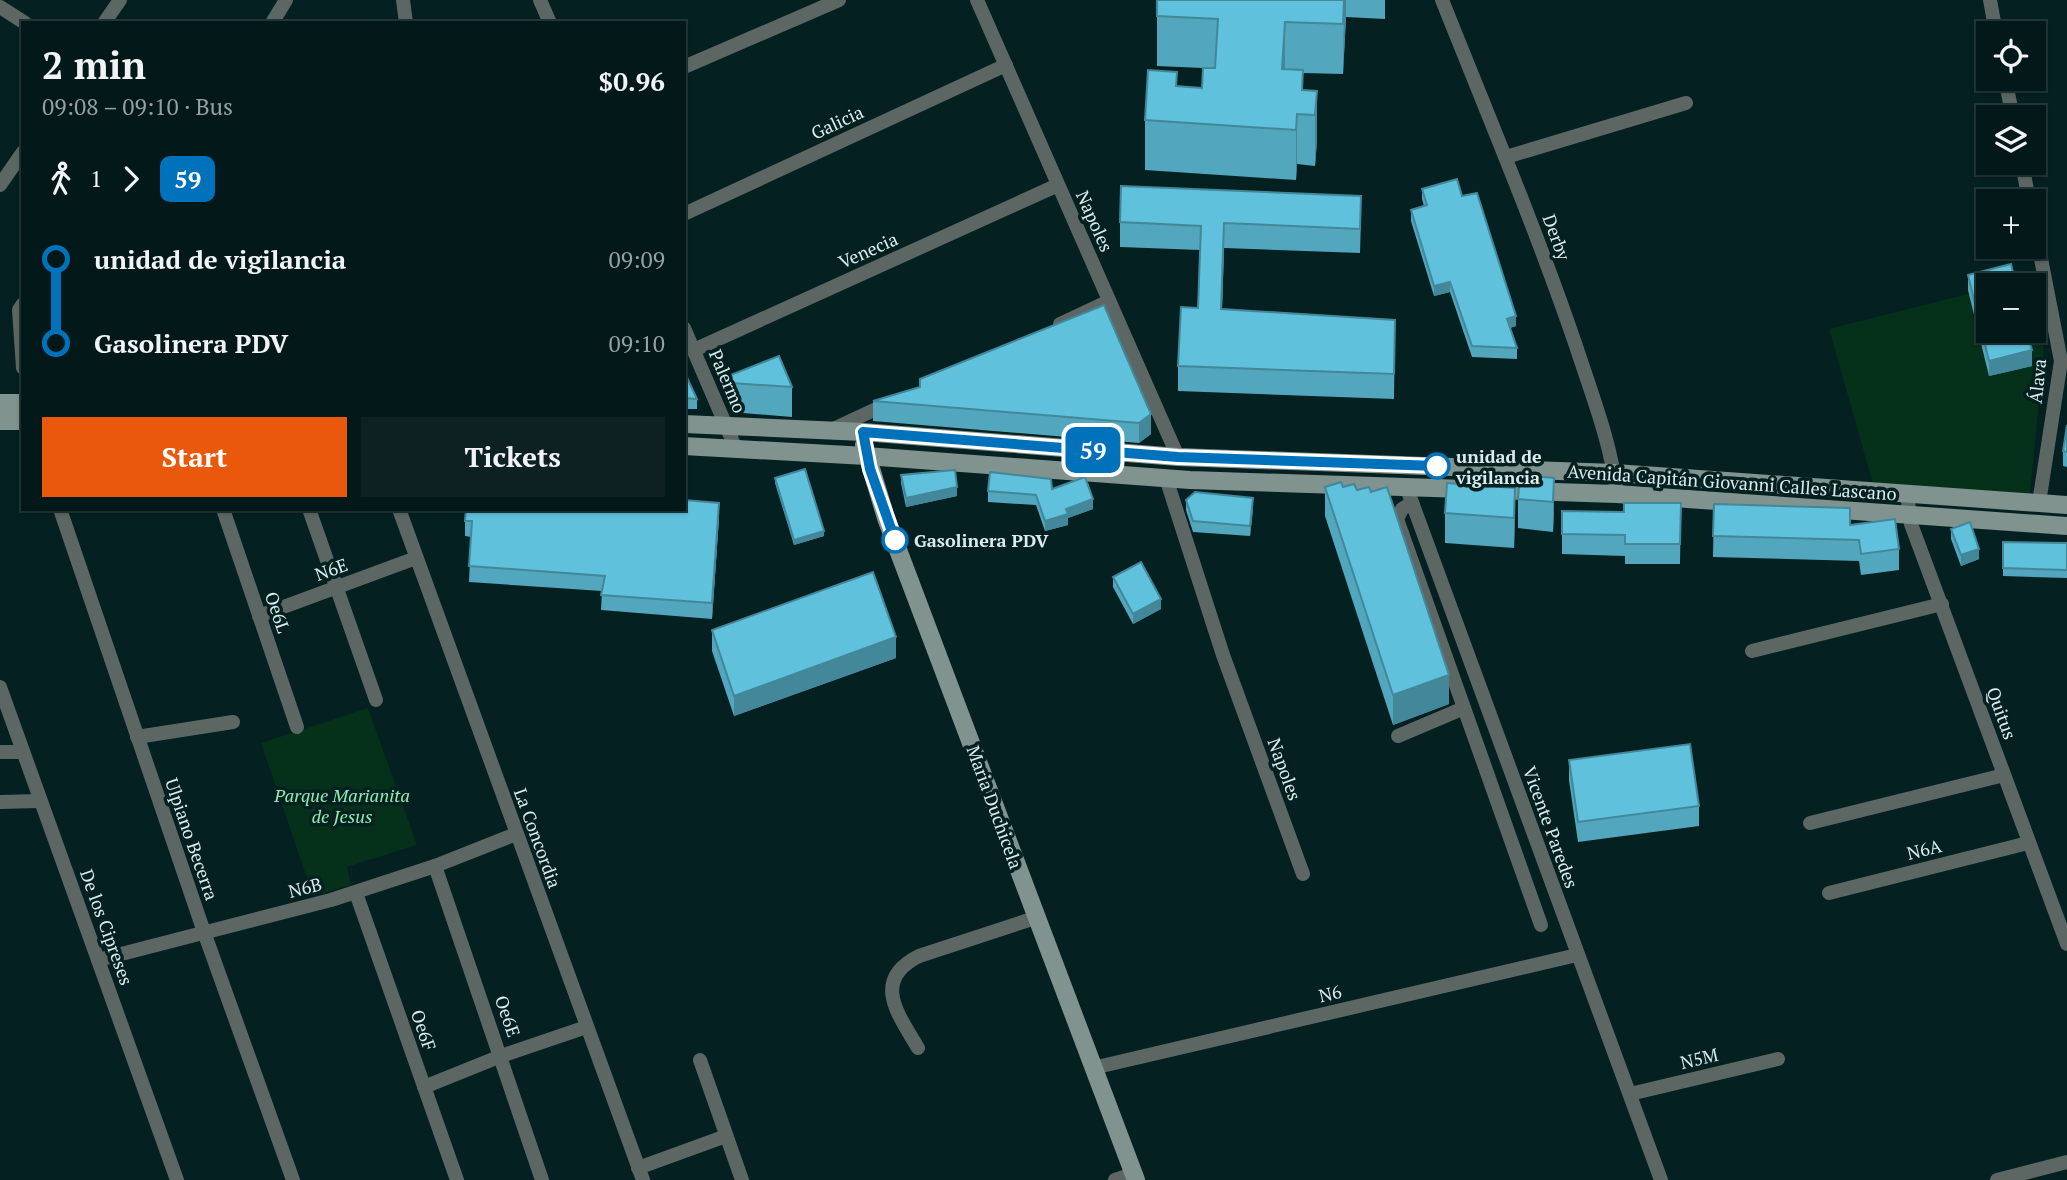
<!DOCTYPE html>
<meta charset="utf-8">
<style>
:root{--surface:#031819;--page:#0d2122;--text:#f1f3f6;--muted:#97a0a2;--line:#243738;--accent:#ea580c}
body{margin:0;font-family:"PT Serif",serif;background:var(--page);color:var(--text);height:100vh;display:flex;flex-direction:column;font-size:26px;white-space:nowrap}
*{box-sizing:border-box;margin:0}
p{font-size:23px;color:var(--muted)}
.icon{flex:none;width:38px;height:38px;fill:none;stroke:currentColor;stroke-width:2;stroke-linecap:round;stroke-linejoin:round}
.map{position:relative;flex:1;overflow:hidden}
.side{position:absolute;left:21px;top:21px;width:665px;height:490px;display:flex;flex-direction:column;background:var(--surface);border-radius:0px;box-shadow:0 2px 5px #0004,0 0 0 2px var(--line)}
.side>*{flex:none}
.badge{padding:0 14px;border-radius:10px;font-size:24px;line-height:46px}
.fabs{position:absolute;left:1976px;top:21px;display:grid;gap:14px}
.fabs a{display:grid;place-items:center;width:70px;height:70px;border-radius:0px;background:var(--surface);box-shadow:0 2px 5px #0004,0 0 0 2px var(--line);font-size:35px}
.map>.badge{position:absolute;translate:-50% -50%;box-shadow:0 0 0 4px #fff}
.legs{display:flex;align-items:center;gap:10px;height:77px;padding:0 21px;font-size:23px}
.legs p{margin-inline-start:auto}
.summary{display:flex;align-items:center;justify-content:space-between;height:119px;padding:0 21px}
h1{font-size:38px;font-weight:600;line-height:52px}
.cta{display:flex;gap:14px;margin-top:auto;padding:14px 21px}
.cta a{flex:1;height:80px;border-radius:0px;background:var(--accent);color:#fff;font-size:28px;font-weight:600;line-height:80px;text-align:center}
.cta a+a{background:var(--page);color:var(--text)}
ul{padding:0 21px;list-style:none}
li{display:flex;align-items:center;gap:24px;height:84px;font-size:26px}
li i{display:grid;place-items:center;width:10px;height:100%;margin:0 9px;background:currentColor}
li i::after{content:'';width:18px;height:18px;margin:-9px;border:5px solid;border-radius:50%;background:var(--surface)}
li p{margin-inline-start:auto}
li:first-child i{background:linear-gradient(#0000 50%,currentColor 0)}
li:last-child i{background:linear-gradient(currentColor 50%,#0000 0)}
.map>svg:first-child{display:block}
.park{fill:#053019}
.lines{fill:none;stroke-linecap:round;stroke-linejoin:round}
.street{stroke:#5c6764;stroke-width:14}
.secondary{stroke:#80938e;stroke-width:18}
.wall{fill:#52a6bd}
.shaded-wall{fill:#42879a}
.building{fill:#5fc1dc;stroke:#42879a;stroke-width:2}
.line-1-casing{stroke:#fff;stroke-width:16}
.line-1{stroke:#0072bc;stroke-width:10}
.stop-1-dot{fill:#fff;stroke:#0072bc;stroke-width:3.5}
.labels{text-anchor:middle;dominant-baseline:central;stroke-width:7;stroke-linejoin:round;paint-order:stroke}
.street-label{font-size:18px;fill:#dcecec;stroke:#042021}
.stop-label{font-size:18px;font-weight:bold;fill:#dcecec;stroke:#042021;text-anchor:start}
.park-label{font-size:18px;font-style:italic;fill:#8befb0;stroke:#042021}
</style>
<div class="map">
<svg width="2067" height="1180" viewBox="0 0 2067 1180">
<rect width="100%" height="100%" fill="#042021"/>
<g class="park">
<polygon points="1988,289 1988,331 2034,331 2034,305 2044,351 2030,494 1873,484 1829,329"/>
<polygon points="368,708 417,845 347,867 351,885 313,896 261,743"/>
</g>
<g class="lines">
<g class="street">
<polyline points="403,0 406,23"/>
<polyline points="540,0 550,23"/>
<polyline points="977,0 1178,457"/>
<path d="M 1442,0 C 1488,115 1536,229 1576,346 C 1592,395 1611,443 1617,494"/>
<polyline points="1990,0 1996,33"/>
<polyline points="0,7 25,23"/>
<polyline points="104,23 120,0"/>
<polyline points="272,23 286,0"/>
<polyline points="684,67 839,0"/>
<polyline points="2005,79 2013,117"/>
<polyline points="1506,157 1686,103"/>
<polyline points="2022,163 2029,201"/>
<polyline points="0,185 23,152"/>
<polyline points="684,214 1006,65"/>
<polyline points="2034,223 2061,361 2039,503"/>
<polyline points="23,304 19,310 23,368"/>
<polyline points="1060,324 1109,301"/>
<polyline points="684,328 736,449"/>
<polyline points="694,350 1058,185"/>
<polyline points="831,430 889,403"/>
<polyline points="1166,478 1223,655 1303,874"/>
<polyline points="1406,486 1661,1180"/>
<polyline points="1907,494 1911,524 2067,944"/>
<polyline points="1412,503 1402,509 1397,519 1541,925"/>
<polyline points="60,509 204,932 293,1180"/>
<polyline points="223,509 297,727"/>
<polyline points="309,509 376,700"/>
<polyline points="399,509 643,1180"/>
<polyline points="259,616 416,558"/>
<polyline points="1752,651 1942,604"/>
<polyline points="0,687 177,1180"/>
<polyline points="1398,736 1464,708"/>
<polyline points="137,737 233,722"/>
<polyline points="0,752 23,752"/>
<polyline points="0,802 40,801"/>
<polyline points="1810,823 2004,775"/>
<polyline points="435,866 542,1180"/>
<polyline points="356,893 457,1180"/>
<polyline points="1829,893 2028,843"/>
<polyline points="98,960 331,900 435,866 516,834"/>
<path d="M 918,1048 C 898,1014 871,980 919,956 L 1035,918"/>
<polyline points="700,1060 742,1180"/>
<polyline points="1093,1068 1577,955"/>
<polyline points="424,1087 501,1056 586,1027"/>
<polyline points="1630,1094 1778,1059"/>
<polyline points="638,1168 726,1136"/>
<polyline points="1115,1180 1133,1174"/>
<polyline points="1997,1180 2067,1162"/>
</g>
<g class="secondary">
<polyline points="0,403 23,403"/>
<polyline points="0,421 23,421"/>
<polyline points="684,424 863,432 1178,457 1615,473 2067,505"/>
<polyline points="864,445 886,518 1136,1180"/>
<polyline points="684,446 866,456 1190,480 1617,494 2067,526"/>
</g>
</g>
<g class="wall">
<polygon points="1157,0 1385,0 1385,19 1346,17 1343,74 1303,73 1303,90 1317,91 1317,141 1315,166 1297,164 1296,180 1145,170 1145,120 1177,86 1202,88 1203,68 1157,66"/>
<polygon points="1422,189 1462,196 1516,326 1510,328 1517,348 1517,359 1472,357 1450,292 1434,296 1411,221 1411,210 1424,206 1422,199"/>
<polygon points="1361,220 1360,253 1224,248 1222,309 1395,320 1394,399 1178,391 1178,366 1198,308 1200,250 1120,247 1120,222"/>
<polygon points="1968,275 2032,366 1989,376 1968,290"/>
<polygon points="684,371 697,399 697,409 684,409"/>
<polygon points="728,376 792,387 792,417 731,412 728,405"/>
<polygon points="873,401 1151,414 1151,434 1139,443 873,421"/>
<polygon points="2067,425 2067,467 2063,466 2063,451"/>
<polygon points="901,475 957,496 906,507 901,483"/>
<polygon points="775,478 824,536 794,545 775,483"/>
<polygon points="1554,478 1554,508 1553,532 1518,528 1518,499"/>
<polygon points="1325,487 1343,487 1449,704 1393,725 1325,516"/>
<polygon points="1052,489 1093,509 1068,518 1068,525 1045,531 1036,505 988,502 988,491"/>
<polygon points="1186,500 1253,509 1250,536 1193,532 1186,510"/>
<polygon points="1681,503 1680,564 1625,564 1625,556 1562,554 1562,511 1624,512"/>
<polygon points="1714,504 1850,525 1899,549 1899,570 1861,575 1859,561 1713,557"/>
<polygon points="1445,513 1515,517 1514,548 1445,543"/>
<polygon points="719,518 712,619 601,610 602,591 469,582 471,537 465,536 465,521"/>
<polygon points="1951,529 1979,559 1961,566 1951,539"/>
<polygon points="2003,542 2067,543 2067,578 2003,576"/>
<polygon points="1113,577 1161,609 1133,624 1113,587"/>
<polygon points="712,630 896,658 734,716 712,651"/>
<polygon points="1569,760 1699,806 1699,826 1578,842 1569,780"/>
</g>
<g class="shaded-wall">
<polygon points="1344,0 1346,0 1346,17 1343,74"/>
<polygon points="1285,22 1285,72 1282,69"/>
<polygon points="1317,91 1317,141 1315,166 1315,115"/>
<polygon points="1297,114 1297,164 1296,180 1296,130"/>
<polygon points="1224,223 1224,248 1221,334 1221,309"/>
<polygon points="1450,282 1450,292 1434,296 1434,286"/>
<polygon points="1516,316 1516,326 1507,329 1507,319"/>
<polygon points="2032,350 2032,366 1989,376 1989,361"/>
<polygon points="1151,414 1151,434 1139,443 1139,423"/>
<polygon points="1554,478 1554,508 1553,532 1553,502"/>
<polygon points="957,487 957,496 906,507 906,498"/>
<polygon points="1515,488 1515,517 1514,548 1514,518"/>
<polygon points="1253,498 1253,509 1250,536 1250,526"/>
<polygon points="1093,499 1093,509 1068,518 1068,525 1045,531 1045,521 1066,509"/>
<polygon points="719,503 719,518 712,619 712,603"/>
<polygon points="824,531 824,536 794,545 794,540"/>
<polygon points="1979,549 1979,559 1961,566 1961,555"/>
<polygon points="1161,599 1161,609 1133,624 1133,614"/>
<polygon points="896,637 896,658 734,716 734,696"/>
<polygon points="1449,675 1449,704 1393,725 1393,695"/>
</g>
<g class="building">
<polygon points="1157,0 1344,0 1343,24 1285,22 1282,69 1303,70 1302,90 1317,91 1315,115 1297,114 1296,130 1145,120 1148,70 1177,72 1176,86 1202,88 1203,68 1215,68 1218,19 1157,16"/>
<polygon points="1457,179 1462,196 1477,193 1516,316 1507,319 1517,348 1472,346 1450,282 1434,286 1411,210 1427,205 1422,189"/>
<polygon points="1121,186 1361,196 1360,229 1224,223 1221,309 1395,320 1394,374 1178,366 1181,307 1198,308 1201,226 1120,222"/>
<polygon points="2011,264 2016,285 1988,285 1988,331 2027,331 2032,350 1989,361 1968,275"/>
<polygon points="1104,305 1151,414 1139,423 873,401 920,387 920,379"/>
<polygon points="779,356 792,387 731,383 728,376"/>
<polygon points="684,371 697,399 684,398"/>
<polygon points="2067,425 2067,452 2063,451"/>
<polygon points="805,469 824,531 794,540 775,478"/>
<polygon points="955,470 957,487 906,498 901,475"/>
<polygon points="990,472 1051,479 1052,489 1085,477 1093,499 1066,509 1068,514 1045,521 1036,495 988,491"/>
<polygon points="1520,475 1554,478 1553,502 1518,499"/>
<polygon points="1341,482 1343,487 1354,484 1357,490 1369,487 1371,492 1387,487 1449,675 1393,695 1325,487"/>
<polygon points="1447,483 1515,488 1514,518 1445,513"/>
<polygon points="1195,492 1253,498 1250,526 1193,521 1186,500"/>
<polygon points="684,500 719,503 712,603 601,595 605,576 469,566 472,521 465,521 466,509 684,509"/>
<polygon points="1624,503 1681,503 1680,544 1625,544 1625,535 1562,534 1562,511 1624,512"/>
<polygon points="1714,504 1850,508 1850,525 1895,519 1899,549 1861,554 1859,540 1713,536"/>
<polygon points="1970,522 1979,549 1961,555 1951,529"/>
<polygon points="2003,542 2067,543 2067,570 2003,568"/>
<polygon points="1141,562 1161,599 1133,614 1113,577"/>
<polygon points="873,572 896,637 734,696 712,630"/>
<polygon points="1690,744 1699,806 1578,822 1569,760"/>
</g>
<g class="lines">
<defs>
<polyline id="line-1" points="895,540 870,469 863,432 1178,457 1437,466"/>
</defs>
<use href="#line-1" class="line-1-casing"/>
<use href="#line-1" class="line-1"/>
</g>
<g class="stop-1-dot">
<circle cx="1437" cy="466" r="12"/>
<circle cx="895" cy="540" r="12"/>
</g>
<g class="labels">
<g class="street-label">
<text transform="translate(837 122) rotate(-25)">Galicia</text>
<text transform="translate(1095 221) rotate(66)">Napoles</text>
<text transform="translate(1557 237) rotate(70)">Derby</text>
<text transform="translate(868 250) rotate(-24)">Venecia</text>
<text transform="translate(728 381) rotate(67)">Palermo</text>
<text transform="translate(2037 381) rotate(-84)">Álava</text>
<text transform="translate(1732 482) rotate(4)">Avenida Capitán Giovanni Calles Lascano</text>
<text transform="translate(331 569) rotate(-20)">N6E</text>
<text transform="translate(278 612) rotate(71)">Oe6L</text>
<text transform="translate(2002 713) rotate(70)">Quitus</text>
<text transform="translate(1285 769) rotate(70)">Napoles</text>
<text transform="translate(995 807) rotate(70)">Maria Duchicela</text>
<text transform="translate(1551 827) rotate(70)">Vicente Paredes</text>
<text transform="translate(538 838) rotate(70)">La Concordia</text>
<text transform="translate(192 839) rotate(71)">Ulpiano Becerra</text>
<text transform="translate(1924 849) rotate(-14)">N6A</text>
<text transform="translate(305 887) rotate(-14)">N6B</text>
<text transform="translate(107 927) rotate(70)">De los Cipreses</text>
<text transform="translate(1330 993) rotate(-13)">N6</text>
<text transform="translate(508 1016) rotate(71)">Oe6E</text>
<text transform="translate(424 1030) rotate(71)">Oe6F</text>
<text transform="translate(1699 1058) rotate(-13)">N5M</text>
</g>
<g class="stop-label">
<text x="1456" y="456">unidad de<tspan x="1456" dy="21">vigilancia</tspan></text>
<text x="914" y="540">Gasolinera PDV</text>
</g>
<g class="park-label">
<text x="342" y="795">Parque Marianita<tspan x="342" dy="21">de Jesus</tspan></text>
</g>
</g>
</svg>
<div class="fabs">
<a><svg class="icon" aria-label="locate" viewBox="0 0 24 24"><circle cx="12" cy="12" r="6"/><path d="M12 2v4M12 18v4M2 12h4M18 12h4"/></svg></a>
<a><svg class="icon" aria-label="layers" viewBox="0 0 24 24"><path d="M12 4l9 5-9 5-9-5zM3 14l9 5 9-5"/></svg></a>
<a>+</a>
<a>−</a>
</div>
<b class="badge" style="left:1093px;top:450px;background:#0072bc;color:#fff">59</b>
<section class="side">
<div class="summary"><div><h1>2 min</h1><p>09:08 – 09:10 · Bus</p></div><b>$0.96</b></div>
<div class="legs"><svg class="icon" aria-label="walk" viewBox="0 0 24 24"><circle cx="13" cy="4" r="2"/><path d="M13 8l-2 6 4 7M11 14l-3 7M7 12l3-4h3l4 4"/></svg>1<svg class="icon" aria-label="forward" viewBox="0 0 24 24"><path d="M9 5l7 7-7 7"/></svg><b class="badge" style="background:#0072bc;color:#fff">59</b></div>
<ul>
<li><i style="color:#0072bc"></i><b>unidad de vigilancia</b><p>09:09</p></li>
<li><i style="color:#0072bc"></i><b>Gasolinera PDV</b><p>09:10</p></li>
</ul>
<div class="cta"><a>Start</a><a>Tickets</a></div>
</section>
</div>
